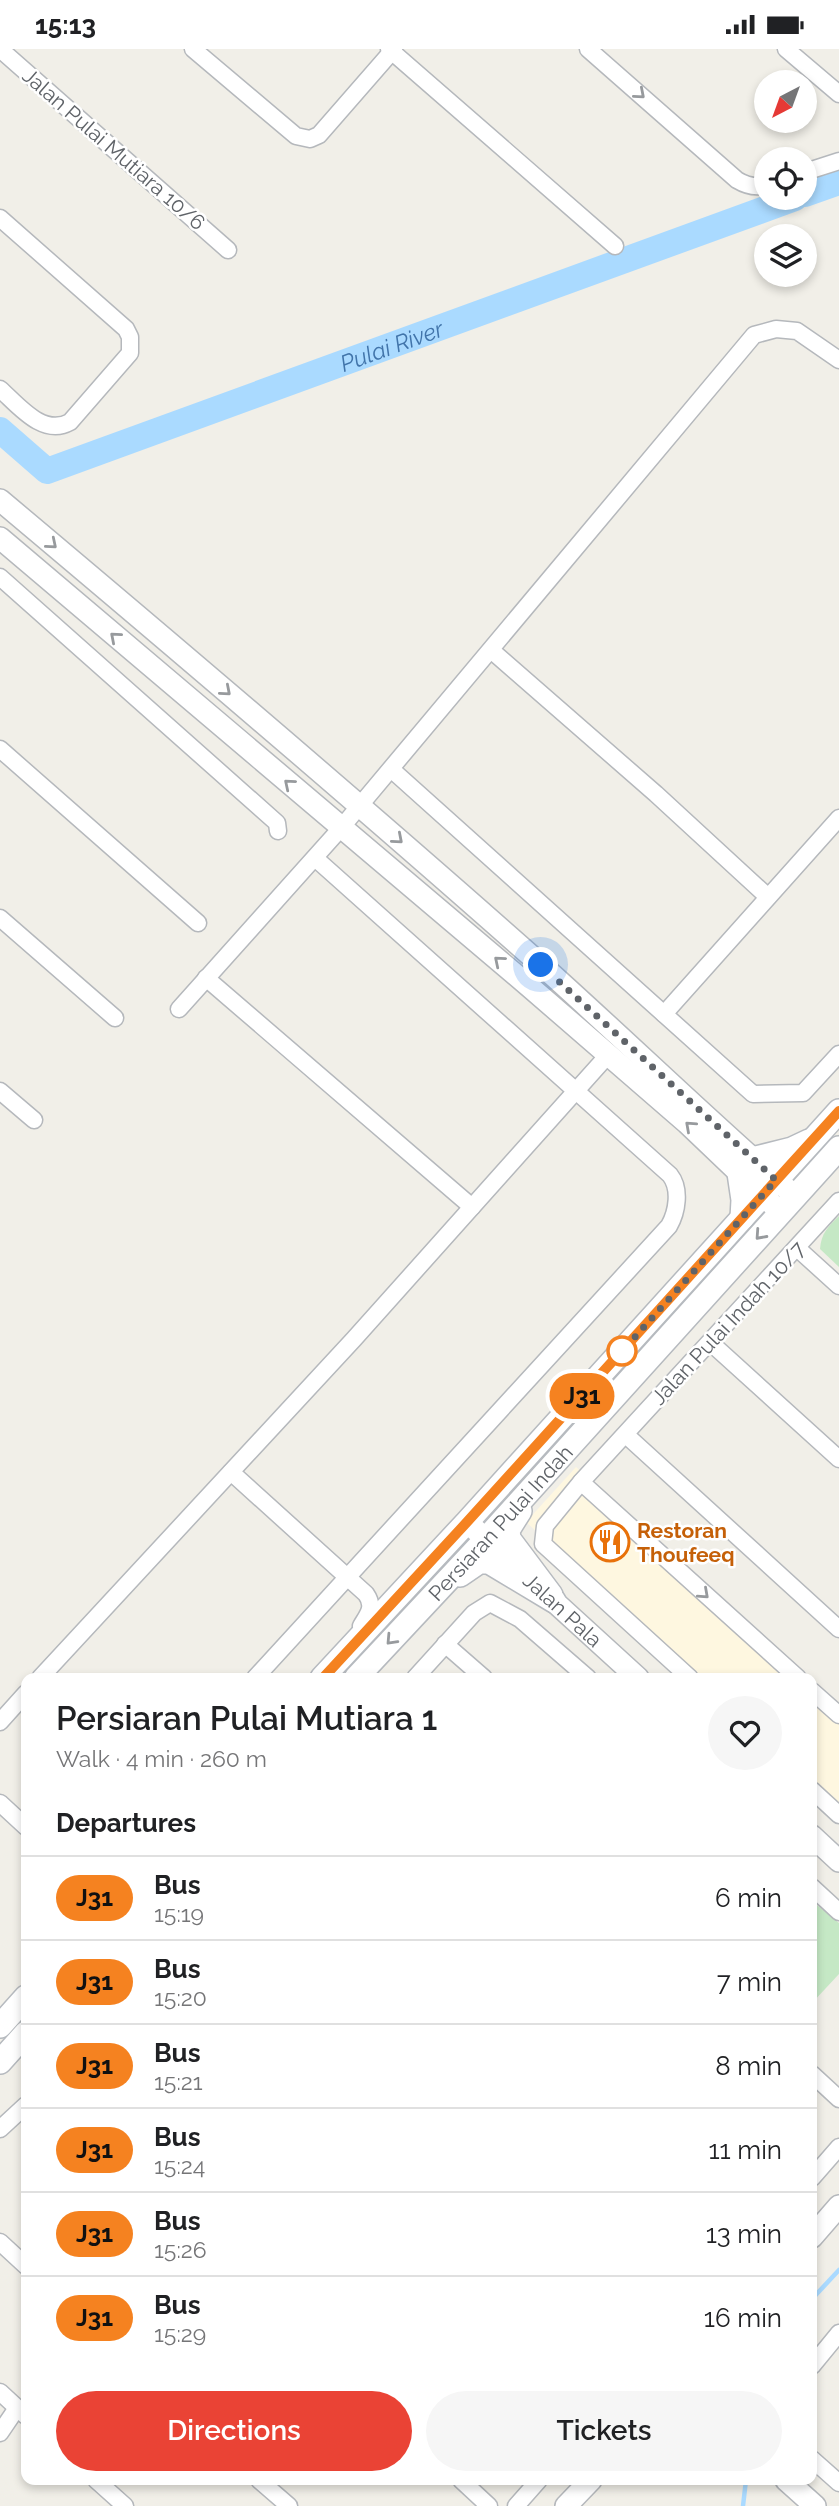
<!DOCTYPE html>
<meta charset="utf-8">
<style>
:root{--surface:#fff;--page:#f6f6f6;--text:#202124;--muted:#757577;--line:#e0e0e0;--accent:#ea4335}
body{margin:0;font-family:Raleway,sans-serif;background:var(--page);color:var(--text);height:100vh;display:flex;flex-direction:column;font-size:26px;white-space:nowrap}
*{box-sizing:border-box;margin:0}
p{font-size:23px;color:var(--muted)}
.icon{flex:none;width:38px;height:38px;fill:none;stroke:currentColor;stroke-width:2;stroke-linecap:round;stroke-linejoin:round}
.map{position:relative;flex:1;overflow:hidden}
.side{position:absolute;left:21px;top:1624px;width:796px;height:812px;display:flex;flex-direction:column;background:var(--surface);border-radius:14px;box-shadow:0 4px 10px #0003}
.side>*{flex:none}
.badge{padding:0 14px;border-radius:23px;font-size:24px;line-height:46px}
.needle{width:46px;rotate:221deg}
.controls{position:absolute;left:754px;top:21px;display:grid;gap:14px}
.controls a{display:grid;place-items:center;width:63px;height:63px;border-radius:50%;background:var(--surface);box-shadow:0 4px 10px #0003;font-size:35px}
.you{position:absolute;width:35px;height:35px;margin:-18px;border:5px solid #fff;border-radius:50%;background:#1a73e8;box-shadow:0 0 0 10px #1a73e833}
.map>.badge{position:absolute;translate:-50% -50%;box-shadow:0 0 0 4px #fff}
h2{padding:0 35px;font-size:26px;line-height:63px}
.round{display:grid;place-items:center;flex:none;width:74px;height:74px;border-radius:37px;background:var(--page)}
.summary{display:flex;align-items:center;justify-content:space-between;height:119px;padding:0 35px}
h1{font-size:33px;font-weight:600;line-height:52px}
.button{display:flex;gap:14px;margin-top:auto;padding:14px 35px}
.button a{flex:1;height:80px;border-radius:42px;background:var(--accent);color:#fff;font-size:28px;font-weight:600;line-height:80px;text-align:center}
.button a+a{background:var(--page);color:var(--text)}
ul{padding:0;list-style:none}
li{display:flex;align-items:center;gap:21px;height:84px;padding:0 35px;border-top:2px solid var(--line)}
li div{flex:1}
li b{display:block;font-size:26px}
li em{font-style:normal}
li .badge{min-width:77px;font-weight:700;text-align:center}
.status{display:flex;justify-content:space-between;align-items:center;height:49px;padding:0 35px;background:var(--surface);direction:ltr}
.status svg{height:19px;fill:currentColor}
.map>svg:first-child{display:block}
.commercial{fill:#fef7e0}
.green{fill:#c5e8c5}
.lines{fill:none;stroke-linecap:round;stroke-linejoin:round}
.stream{stroke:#aadaff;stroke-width:4.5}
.river{stroke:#aadaff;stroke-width:26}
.minor-casing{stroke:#b5b8bc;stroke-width:19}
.tertiary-casing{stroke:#b5b8bc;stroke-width:24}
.secondary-casing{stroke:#b6babf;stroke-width:26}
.minor{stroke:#fff;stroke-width:16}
.tertiary{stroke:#fff;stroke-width:21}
.secondary{stroke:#fff;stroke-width:23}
.oneway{stroke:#979a9d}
.line-casing{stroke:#fff;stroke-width:16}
.line{stroke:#f58220;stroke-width:10}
.walk{stroke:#5f6368;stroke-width:7;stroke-dasharray:0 12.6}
.stop-dot{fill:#fff;stroke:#f58220;stroke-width:3.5}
.labels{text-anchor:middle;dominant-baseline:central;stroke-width:5;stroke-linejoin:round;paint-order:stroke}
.street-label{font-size:21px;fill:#5f6368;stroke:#fff}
.food-label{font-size:21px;font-weight:bold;fill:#c56008;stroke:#fff;text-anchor:start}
.water-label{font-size:23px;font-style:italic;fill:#4174aa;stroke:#fff}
</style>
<div class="status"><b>15:13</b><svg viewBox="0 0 49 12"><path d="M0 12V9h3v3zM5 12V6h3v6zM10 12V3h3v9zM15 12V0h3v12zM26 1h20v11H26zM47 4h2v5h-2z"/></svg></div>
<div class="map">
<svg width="839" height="2457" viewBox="0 0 839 2457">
<rect width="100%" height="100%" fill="#f1efe8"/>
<g class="commercial">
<polygon points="576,1418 807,1629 696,1629 526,1473"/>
<polygon points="812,1634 839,1659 839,1760 812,1735"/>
</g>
<g class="green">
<path d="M 839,1167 L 839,1218 L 820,1200 C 821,1185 828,1177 839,1167 Z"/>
<polygon points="812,1852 839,1874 839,1925 812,1954"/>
</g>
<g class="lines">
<g class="stream">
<polyline points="812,2250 839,2221"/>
<polyline points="743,2457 746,2431"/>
</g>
<g class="river">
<polyline points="805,145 839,133"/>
<path id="s1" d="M 0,381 L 47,422 L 795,149"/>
</g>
<defs>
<g id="minor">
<polyline points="0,0 228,201"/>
<polyline points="193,0 296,87 310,90 319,86 394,0"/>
<polyline points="389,0 615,197"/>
<path d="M 588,0 L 737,131 C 747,137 756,139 766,136"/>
<polyline points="786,0 839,45"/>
<polyline points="805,123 839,112"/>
<path d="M 0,169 L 126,280 L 130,288 L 130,304 L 70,373 C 43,388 19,357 0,340"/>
<polyline points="0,528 277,774 278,782"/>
<polyline points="491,601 656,745 768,848"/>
<polyline points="0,700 198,874"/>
<polyline points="391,720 753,1045 803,1044 839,1005"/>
<polyline points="0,869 115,969"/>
<polyline points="206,929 472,1158"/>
<polyline points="179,960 341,779 754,286 776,280 797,282 839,311"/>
<polyline points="664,965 839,769"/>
<polyline points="0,1042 34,1071"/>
<polyline points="797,1199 839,1237"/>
<polyline points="711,1294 839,1410"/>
<polyline points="626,1386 839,1580"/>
<path d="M 231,1423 L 366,1545 C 375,1558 368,1565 361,1577"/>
<polyline points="581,1433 798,1629"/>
<polyline points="445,1595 484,1629"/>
<polyline points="40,1629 354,1290 608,1006"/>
<path d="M 255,1629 L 669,1177 C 677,1163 681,1140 670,1126 L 315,809"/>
<polyline points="415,1629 474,1564 490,1554 520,1570 588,1629"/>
<polyline points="690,1629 543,1495 545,1477 581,1433 839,1152"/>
<polyline points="812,1642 839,1666"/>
<polyline points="0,1673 26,1644"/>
<polyline points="812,1741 839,1766"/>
<polyline points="0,1754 26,1778"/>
<polyline points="812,1838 839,1863"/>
<polyline points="812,2025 839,2050"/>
<polyline points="0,2080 26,2056"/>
<polyline points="812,2129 839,2098"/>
<polyline points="0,2193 26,2217"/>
<polyline points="812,2317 839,2284"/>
<polyline points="0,2343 26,2367"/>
<polyline points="0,2384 17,2359"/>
<polyline points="812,2410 839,2434"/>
<polyline points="96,2431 125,2457"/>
<polyline points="259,2431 289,2457"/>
<polyline points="461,2431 489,2457"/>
<polyline points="516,2457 539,2431"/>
</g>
<g id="tertiary">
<path d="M 0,451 C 181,603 361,756 538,913 C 622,988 703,1067 788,1141"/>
<polyline points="0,489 530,938 687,1074 774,1157"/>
<path id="s2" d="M 467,1473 L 638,1629"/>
<polyline points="812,1787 839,1812"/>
<polyline points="812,2188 839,2157"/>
<polyline points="786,2431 815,2457"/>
<polyline points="566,2457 591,2431"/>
</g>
<g id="secondary">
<polyline points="752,1110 792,1100 809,1092"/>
<polyline points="739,1124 743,1151 742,1169"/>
<polyline points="520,1462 508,1481 509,1490 551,1546"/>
<polyline points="460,1526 479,1513 489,1513 554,1552"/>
<polyline points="322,1629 467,1473 839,1062"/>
<path id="s3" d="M 356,1629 L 486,1490 L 839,1099"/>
<polyline points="0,1977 26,1948"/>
<polyline points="0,2013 26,1984"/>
</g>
</defs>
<use href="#minor" class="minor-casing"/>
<use href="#tertiary" class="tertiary-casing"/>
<use href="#secondary" class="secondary-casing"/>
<use href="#minor" class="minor"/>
<use href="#tertiary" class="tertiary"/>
<use href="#secondary" class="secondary"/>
</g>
<defs><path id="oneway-chevron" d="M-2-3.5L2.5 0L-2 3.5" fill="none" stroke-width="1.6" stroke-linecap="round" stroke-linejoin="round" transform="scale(1.75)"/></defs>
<g class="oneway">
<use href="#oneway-chevron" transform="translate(640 45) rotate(41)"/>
<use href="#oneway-chevron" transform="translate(52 495) rotate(40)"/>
<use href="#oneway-chevron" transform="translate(115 588) rotate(-139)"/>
<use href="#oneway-chevron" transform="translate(226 642) rotate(41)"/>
<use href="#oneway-chevron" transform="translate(289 735) rotate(-140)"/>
<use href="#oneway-chevron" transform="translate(398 790) rotate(41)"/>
<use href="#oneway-chevron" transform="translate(499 912) rotate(-140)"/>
<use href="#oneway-chevron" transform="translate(690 1077) rotate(-138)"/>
<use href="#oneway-chevron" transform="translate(760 1186) rotate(132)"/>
<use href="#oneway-chevron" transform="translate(704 1545) rotate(42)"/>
<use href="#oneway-chevron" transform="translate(391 1591) rotate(133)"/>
</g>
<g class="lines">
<defs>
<polyline id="line" points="323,1629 467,1473 839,1062"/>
</defs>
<use href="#line" class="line-casing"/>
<use href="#line" class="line"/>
<polyline class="walk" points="541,916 776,1131 616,1309 622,1302"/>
</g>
<defs>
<symbol id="restaurant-ring" viewBox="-11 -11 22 22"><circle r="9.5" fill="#fff" stroke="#e8710a" stroke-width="1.5"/><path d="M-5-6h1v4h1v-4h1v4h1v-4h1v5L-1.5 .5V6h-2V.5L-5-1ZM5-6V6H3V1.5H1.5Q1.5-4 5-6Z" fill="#e8710a"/></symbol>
</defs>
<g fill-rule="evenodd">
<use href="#restaurant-ring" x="588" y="1471" width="44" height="44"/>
</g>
<circle class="stop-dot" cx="622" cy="1302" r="14"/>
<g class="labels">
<g class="street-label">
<text transform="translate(114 100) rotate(41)">Jalan Pulai Mutiara 10/6</text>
<text transform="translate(728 1274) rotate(-47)">Jalan Pulai Indah 10/7</text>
<text stroke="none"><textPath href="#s3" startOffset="212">Persiaran Pulai Indah</textPath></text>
<text stroke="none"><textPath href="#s2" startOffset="130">Jalan Pala</textPath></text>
</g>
<g class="food-label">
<text x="637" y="1481">Restoran<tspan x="637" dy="24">Thoufeeq</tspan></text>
</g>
<g class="water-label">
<text stroke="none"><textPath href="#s1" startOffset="429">Pulai River</textPath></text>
</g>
</g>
</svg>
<div class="controls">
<a><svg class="needle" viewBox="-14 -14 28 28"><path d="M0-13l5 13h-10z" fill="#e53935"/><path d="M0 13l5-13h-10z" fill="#757577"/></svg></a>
<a><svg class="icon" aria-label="locate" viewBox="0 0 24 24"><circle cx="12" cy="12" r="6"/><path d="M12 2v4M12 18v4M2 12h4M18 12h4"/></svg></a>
<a><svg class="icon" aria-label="layers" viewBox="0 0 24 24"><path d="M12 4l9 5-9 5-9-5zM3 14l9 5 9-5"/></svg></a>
</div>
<div class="you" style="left:541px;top:916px"></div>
<b class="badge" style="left:582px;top:1347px;background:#f58220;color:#111">J31</b>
<section class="side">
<div class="summary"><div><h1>Persiaran Pulai Mutiara 1</h1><p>Walk · 4 min · 260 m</p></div><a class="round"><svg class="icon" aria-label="heart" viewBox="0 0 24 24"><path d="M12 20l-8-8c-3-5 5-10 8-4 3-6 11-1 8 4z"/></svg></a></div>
<h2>Departures</h2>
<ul>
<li><span class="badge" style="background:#f58220;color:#111">J31</span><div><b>Bus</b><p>15:19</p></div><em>6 min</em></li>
<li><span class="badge" style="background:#f58220;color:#111">J31</span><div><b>Bus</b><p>15:20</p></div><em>7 min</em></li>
<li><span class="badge" style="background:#f58220;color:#111">J31</span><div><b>Bus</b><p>15:21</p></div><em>8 min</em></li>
<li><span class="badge" style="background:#f58220;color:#111">J31</span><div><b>Bus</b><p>15:24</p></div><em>11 min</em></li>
<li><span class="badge" style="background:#f58220;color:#111">J31</span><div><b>Bus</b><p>15:26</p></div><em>13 min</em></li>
<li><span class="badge" style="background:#f58220;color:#111">J31</span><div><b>Bus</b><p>15:29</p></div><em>16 min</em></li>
</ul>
<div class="button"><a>Directions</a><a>Tickets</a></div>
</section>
</div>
